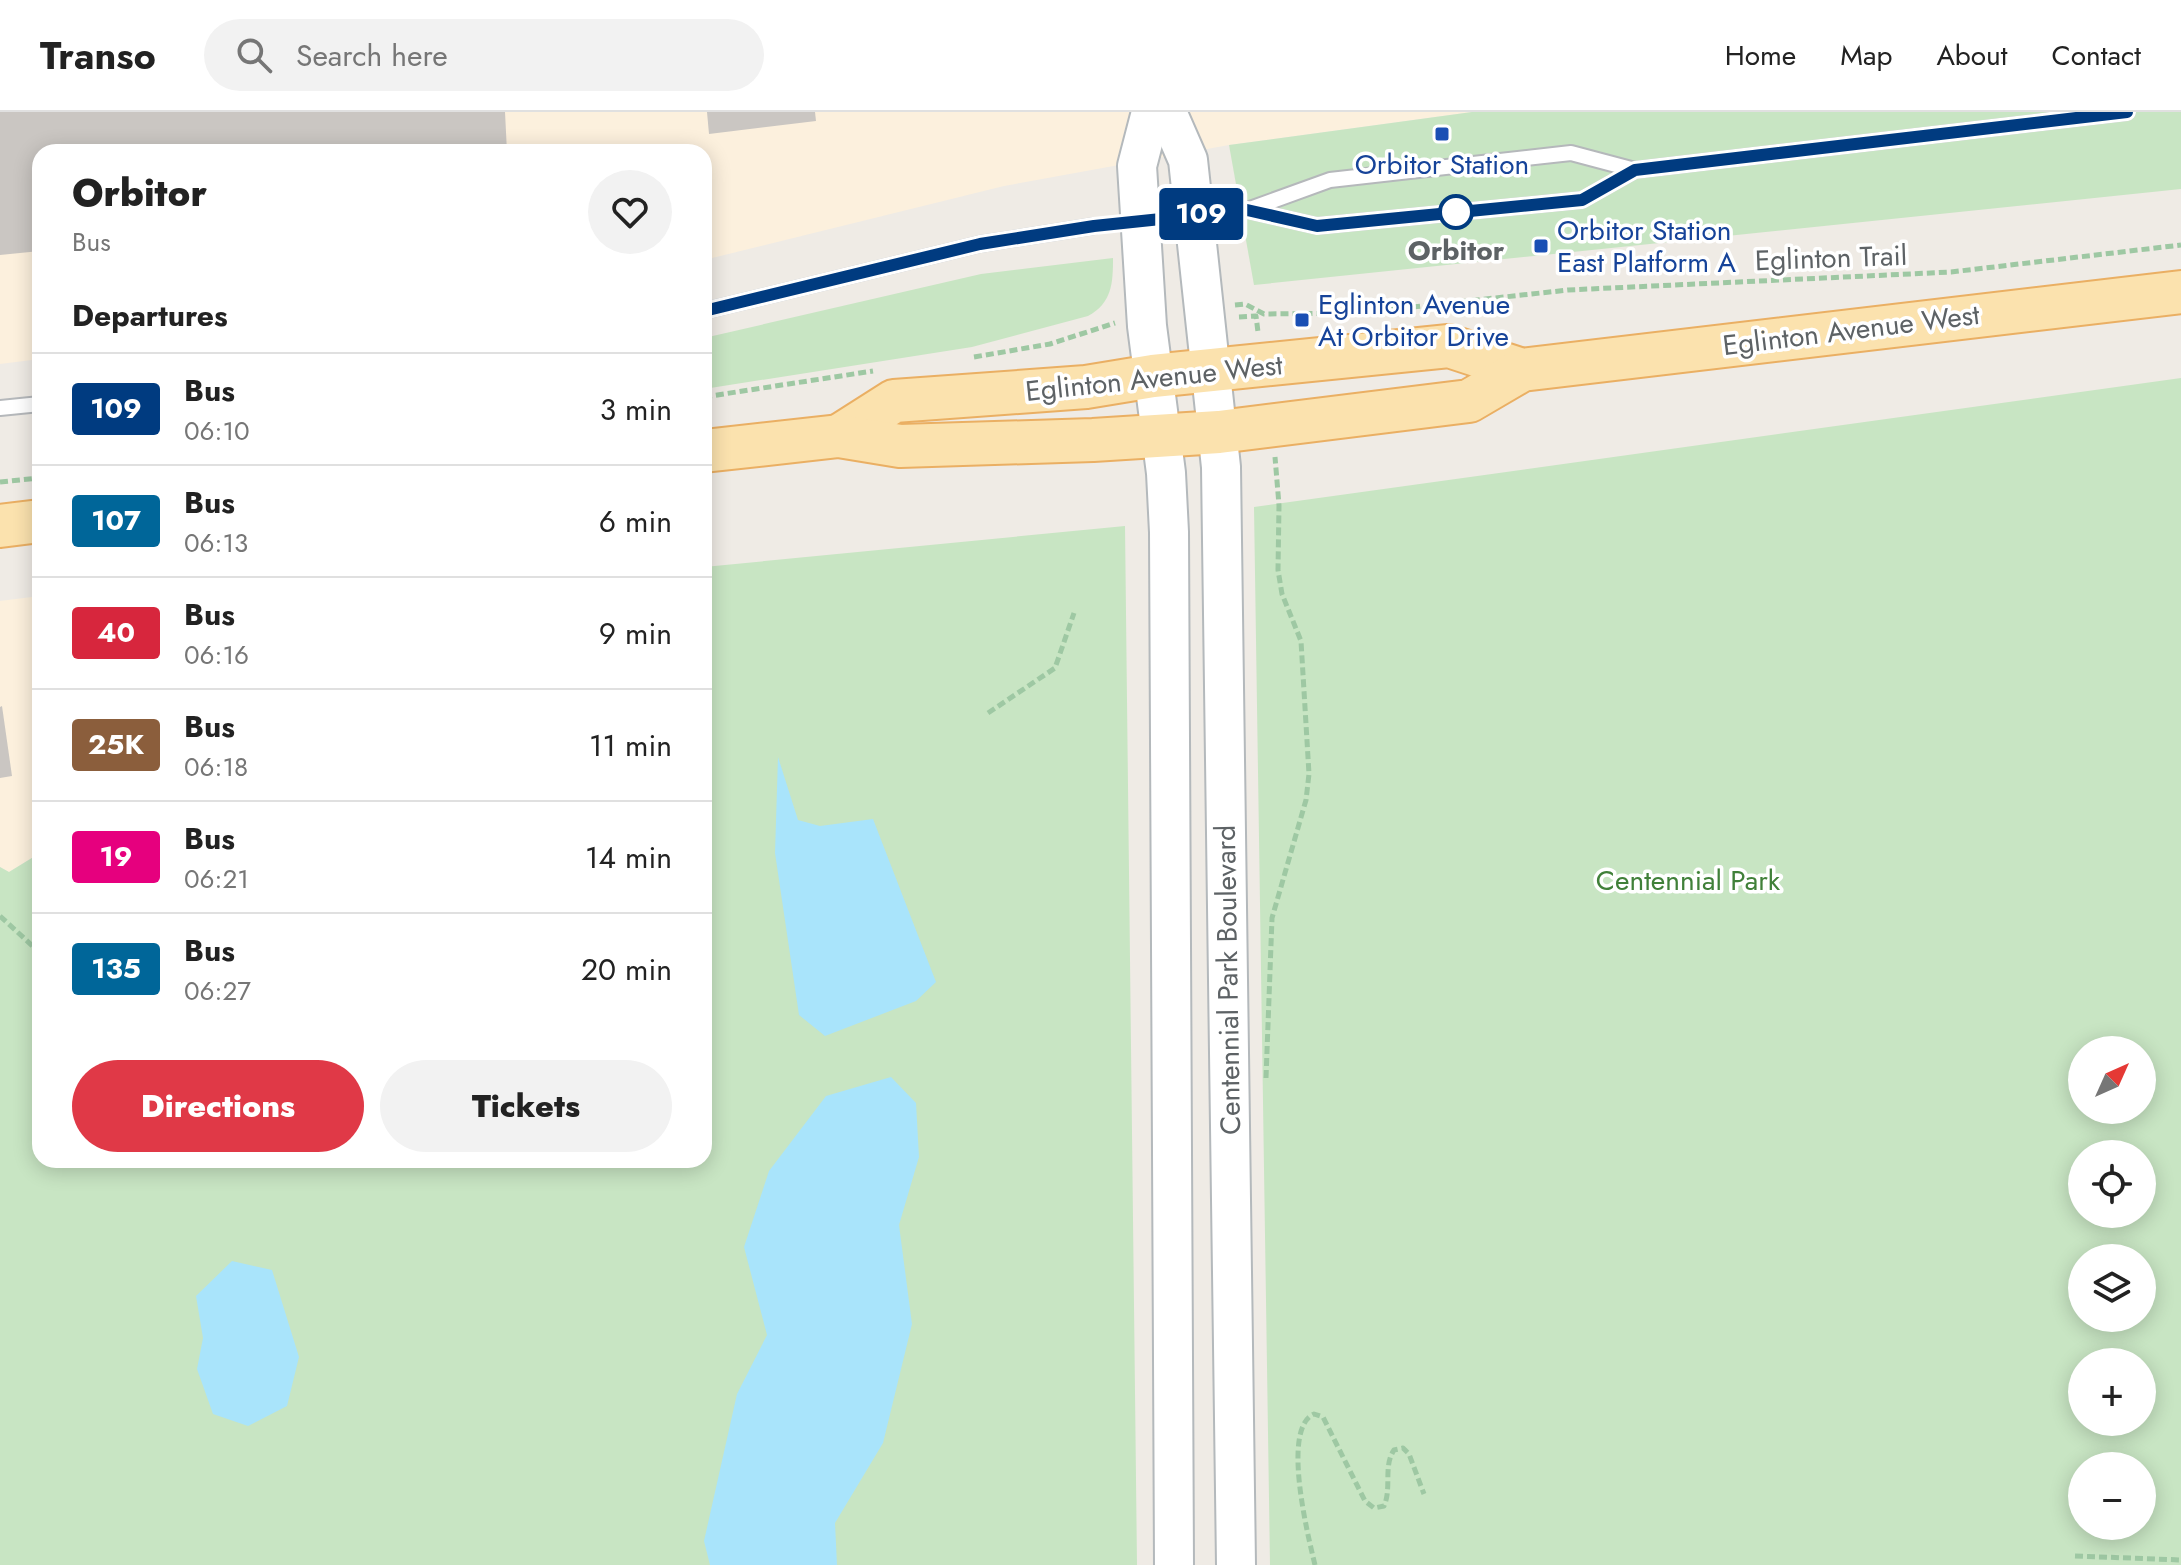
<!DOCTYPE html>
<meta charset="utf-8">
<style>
:root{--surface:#fff;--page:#f2f2f2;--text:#222;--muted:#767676;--line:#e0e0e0;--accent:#e03947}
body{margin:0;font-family:Jost,sans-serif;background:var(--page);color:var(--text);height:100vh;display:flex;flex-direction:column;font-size:30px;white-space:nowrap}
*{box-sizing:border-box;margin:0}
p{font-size:26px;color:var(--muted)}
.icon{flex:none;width:44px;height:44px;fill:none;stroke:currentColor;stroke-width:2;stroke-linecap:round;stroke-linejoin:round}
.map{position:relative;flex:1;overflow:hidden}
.sheet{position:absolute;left:32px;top:32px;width:680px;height:1024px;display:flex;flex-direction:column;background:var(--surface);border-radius:24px;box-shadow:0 4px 20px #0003}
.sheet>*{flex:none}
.badge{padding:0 16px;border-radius:6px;font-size:28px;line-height:52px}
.needle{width:52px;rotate:45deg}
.buttons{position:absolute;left:2068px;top:924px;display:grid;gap:16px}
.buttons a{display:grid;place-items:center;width:88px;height:88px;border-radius:50%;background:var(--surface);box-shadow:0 4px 20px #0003;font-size:40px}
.map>.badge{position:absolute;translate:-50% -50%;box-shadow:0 0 0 4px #fff}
h2{padding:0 40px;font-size:30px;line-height:72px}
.round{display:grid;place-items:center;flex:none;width:84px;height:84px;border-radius:42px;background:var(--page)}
.summary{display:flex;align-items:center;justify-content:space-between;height:136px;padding:0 40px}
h1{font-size:38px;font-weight:800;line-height:60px}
.primary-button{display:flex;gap:16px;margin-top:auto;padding:16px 40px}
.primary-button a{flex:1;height:92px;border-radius:48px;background:var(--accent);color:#fff;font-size:32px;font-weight:800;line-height:92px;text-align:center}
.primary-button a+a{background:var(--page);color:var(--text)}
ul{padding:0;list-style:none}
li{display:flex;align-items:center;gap:24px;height:112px;padding:0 40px;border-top:2px solid var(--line)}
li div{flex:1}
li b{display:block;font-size:30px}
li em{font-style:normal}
li .badge{min-width:88px;font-weight:700;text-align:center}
header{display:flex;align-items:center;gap:48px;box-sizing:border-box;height:112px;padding:0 40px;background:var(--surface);border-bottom:2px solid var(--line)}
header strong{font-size:38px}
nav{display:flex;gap:44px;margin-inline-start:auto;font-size:28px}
.search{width:560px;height:72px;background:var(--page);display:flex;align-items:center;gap:20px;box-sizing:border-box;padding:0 28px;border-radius:44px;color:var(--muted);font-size:30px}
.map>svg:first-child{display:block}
.commercial{fill:#fcf0dd}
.green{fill:#c8e5c3;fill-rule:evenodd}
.water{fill:#a9e4fb}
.building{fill:#cac6c2}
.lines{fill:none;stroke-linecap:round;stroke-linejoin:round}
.lane-casing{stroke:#b5b8bb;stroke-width:18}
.secondary-casing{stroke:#b4b9bc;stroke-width:42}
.primary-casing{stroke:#eaaf63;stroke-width:46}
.path{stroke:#9ec8a3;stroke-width:5;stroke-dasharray:8 4;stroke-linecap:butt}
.lane{stroke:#fff;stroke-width:14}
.secondary{stroke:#fff;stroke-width:38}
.primary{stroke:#fbe2ae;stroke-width:42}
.line-casing{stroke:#fff;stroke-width:18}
.line{stroke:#003b80;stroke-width:12}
.transit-dot{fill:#1a4fb4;stroke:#fff;stroke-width:3}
.stop-dot{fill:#fff;stroke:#003b80;stroke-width:4}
.labels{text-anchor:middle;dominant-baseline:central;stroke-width:7;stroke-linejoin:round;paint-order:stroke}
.transit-label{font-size:28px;fill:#164399;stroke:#fff;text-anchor:start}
.stop-label{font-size:28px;font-weight:bold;fill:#5d6265;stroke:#fff}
.street-label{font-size:28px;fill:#5d6265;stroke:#fff}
.park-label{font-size:28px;fill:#408039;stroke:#fff}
</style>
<header>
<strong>Transo</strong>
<div class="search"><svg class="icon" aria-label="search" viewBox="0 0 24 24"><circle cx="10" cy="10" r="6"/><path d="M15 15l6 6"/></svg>Search here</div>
<nav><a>Home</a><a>Map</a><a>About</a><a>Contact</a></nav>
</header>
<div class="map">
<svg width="2181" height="1453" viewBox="0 0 2181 1453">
<rect width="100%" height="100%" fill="#efebe5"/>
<g class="commercial">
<polygon points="0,0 1472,0 1229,33 1004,74 704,148 704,40 40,40 40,247 0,252"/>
<polygon points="40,484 40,741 9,760 0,755 0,489"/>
</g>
<g class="green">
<polygon points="1472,0 2181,0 2181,77 1254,173 1229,33"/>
<path d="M 1113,146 C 1113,171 1112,191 1088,204 L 972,235 L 704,277 L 704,226 L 981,162 Z"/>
<path d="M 2181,266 L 2181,1453 L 1270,1453 L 1254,395 ZM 2082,938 L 2142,938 L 2142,998 L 2082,998 ZM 2082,1042 L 2142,1042 L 2142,1102 L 2082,1102 ZM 2082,1146 L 2142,1146 L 2142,1206 L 2082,1206 ZM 2082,1250 L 2142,1250 L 2142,1310 L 2082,1310 ZM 2082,1354 L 2142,1354 L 2142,1414 L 2082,1414 Z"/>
<polygon points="1125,414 1137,1453 0,1453 0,755 9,760 40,741 40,1048 704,1048 704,455"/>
</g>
<g class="water">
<polygon points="778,645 798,708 820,714 873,707 936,870 916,889 825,924 799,903 775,741"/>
<polygon points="891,965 916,991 919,1045 899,1113 912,1212 883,1331 835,1411 837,1453 710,1453 704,1429 737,1282 767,1223 744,1135 769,1059 826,984"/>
<polygon points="232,1149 272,1158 299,1245 287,1294 248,1314 213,1302 197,1257 203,1226 196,1184"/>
</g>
<g class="building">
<polygon points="0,0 505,0 507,40 40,40 40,139 0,143"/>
<polygon points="707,0 815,0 816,9 709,22"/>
<polygon points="2,594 12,664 0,666 0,595"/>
</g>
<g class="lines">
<defs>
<g id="lane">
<polyline points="1247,98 1330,68 1571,41 1635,58 2127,0"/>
<polyline points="1247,98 1317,114 1582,88 1635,58"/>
<polyline points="704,199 980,132 1094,114"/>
<polyline points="0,296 40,292"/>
</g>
<g id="secondary">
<polyline points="1151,0 1137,54 1147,214 1166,361 1169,420 1174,1453"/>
<polyline points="1167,0 1188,48 1221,355 1236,1453"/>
</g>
<g id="primary">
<polyline points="839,324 894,289 1086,275 1153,264 1449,234 1522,258"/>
<polyline points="704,339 839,324 900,334 1093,328 1219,320 1469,289 1522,258 2181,180"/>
<polyline points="0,414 40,409"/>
</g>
</defs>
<use href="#lane" class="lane-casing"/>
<use href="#secondary" class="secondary-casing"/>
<use href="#primary" class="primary-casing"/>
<g class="path">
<polyline points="1235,193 1245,192 1264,202 1358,201 1568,178 1951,160 2181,133"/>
<polyline points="1239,205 1256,204 1258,220"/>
<polyline points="974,245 1050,232 1115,211"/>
<polyline points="704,285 873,259"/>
<polyline points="0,370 40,366"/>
<polyline points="988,601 1055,556 1074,501"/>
<polyline points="0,804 38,839"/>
<polyline points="1266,966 1272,806 1306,688 1309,662 1301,529 1282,482 1278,458 1279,393 1275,345"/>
<polyline points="2075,1444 2181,1448"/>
<path d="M 1315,1453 C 1308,1424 1281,1316 1314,1302 L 1323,1305 L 1365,1389 L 1374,1396 L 1384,1394 C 1392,1376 1383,1354 1394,1338 L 1403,1336 L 1409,1342 L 1424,1382"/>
</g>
<use href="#lane" class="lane"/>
<use href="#secondary" class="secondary"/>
<use href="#primary" class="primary"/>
</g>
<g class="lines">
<defs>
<polyline id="line" points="704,199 980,132 1094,114 1247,98 1317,114 1582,88 1635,58 2127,0"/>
</defs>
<use href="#line" class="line-casing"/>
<use href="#line" class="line"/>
</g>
<g class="transit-dot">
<rect x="1434" y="14" width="16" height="16" rx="4"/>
<rect x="1533" y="126" width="16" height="16" rx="4"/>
<rect x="1294" y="200" width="16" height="16" rx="4"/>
</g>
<circle class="stop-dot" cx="1456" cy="100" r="16"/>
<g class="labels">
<g class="transit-label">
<text x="1442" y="52" text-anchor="middle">Orbitor Station</text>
<text x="1557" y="118">Orbitor Station<tspan x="1557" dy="32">East Platform A</tspan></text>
<text x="1318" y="192">Eglinton Avenue<tspan x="1318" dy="32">At Orbitor Drive</tspan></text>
</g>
<g class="stop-label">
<text x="1456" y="138">Orbitor</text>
</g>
<g class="street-label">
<text transform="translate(1831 146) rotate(-2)">Eglinton Trail</text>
<text transform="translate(1851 218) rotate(-7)">Eglinton Avenue West</text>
<text transform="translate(1154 266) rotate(-6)">Eglinton Avenue West</text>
<text transform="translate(1228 868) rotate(-91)">Centennial Park Boulevard</text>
</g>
<g class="park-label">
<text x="1688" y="768">Centennial Park</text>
</g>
</g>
</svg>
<div class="buttons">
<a><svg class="needle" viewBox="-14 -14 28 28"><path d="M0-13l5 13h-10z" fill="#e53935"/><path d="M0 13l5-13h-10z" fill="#767676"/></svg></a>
<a><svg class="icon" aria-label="locate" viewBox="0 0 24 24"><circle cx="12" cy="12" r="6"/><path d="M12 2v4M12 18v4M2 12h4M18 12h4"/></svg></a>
<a><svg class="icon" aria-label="layers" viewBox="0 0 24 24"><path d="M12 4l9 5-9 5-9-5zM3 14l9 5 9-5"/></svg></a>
<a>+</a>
<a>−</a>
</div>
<b class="badge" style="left:1201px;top:102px;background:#003b80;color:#fff">109</b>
<section class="sheet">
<div class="summary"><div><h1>Orbitor</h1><p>Bus</p></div><a class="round"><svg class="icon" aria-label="heart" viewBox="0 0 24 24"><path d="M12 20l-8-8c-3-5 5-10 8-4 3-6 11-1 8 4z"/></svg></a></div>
<h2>Departures</h2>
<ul>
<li><span class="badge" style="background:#003b80;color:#fff">109</span><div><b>Bus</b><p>06:10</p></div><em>3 min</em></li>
<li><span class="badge" style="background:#069;color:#fff">107</span><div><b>Bus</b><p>06:13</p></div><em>6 min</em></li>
<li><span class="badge" style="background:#d7263d;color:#fff">40</span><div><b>Bus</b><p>06:16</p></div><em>9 min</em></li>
<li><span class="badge" style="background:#8b5e3c;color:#fff">25K</span><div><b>Bus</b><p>06:18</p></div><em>11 min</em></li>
<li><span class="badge" style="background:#e6007e;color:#fff">19</span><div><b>Bus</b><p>06:21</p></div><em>14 min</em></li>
<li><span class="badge" style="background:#069;color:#fff">135</span><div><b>Bus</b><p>06:27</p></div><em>20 min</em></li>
</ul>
<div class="primary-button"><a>Directions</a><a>Tickets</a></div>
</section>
</div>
